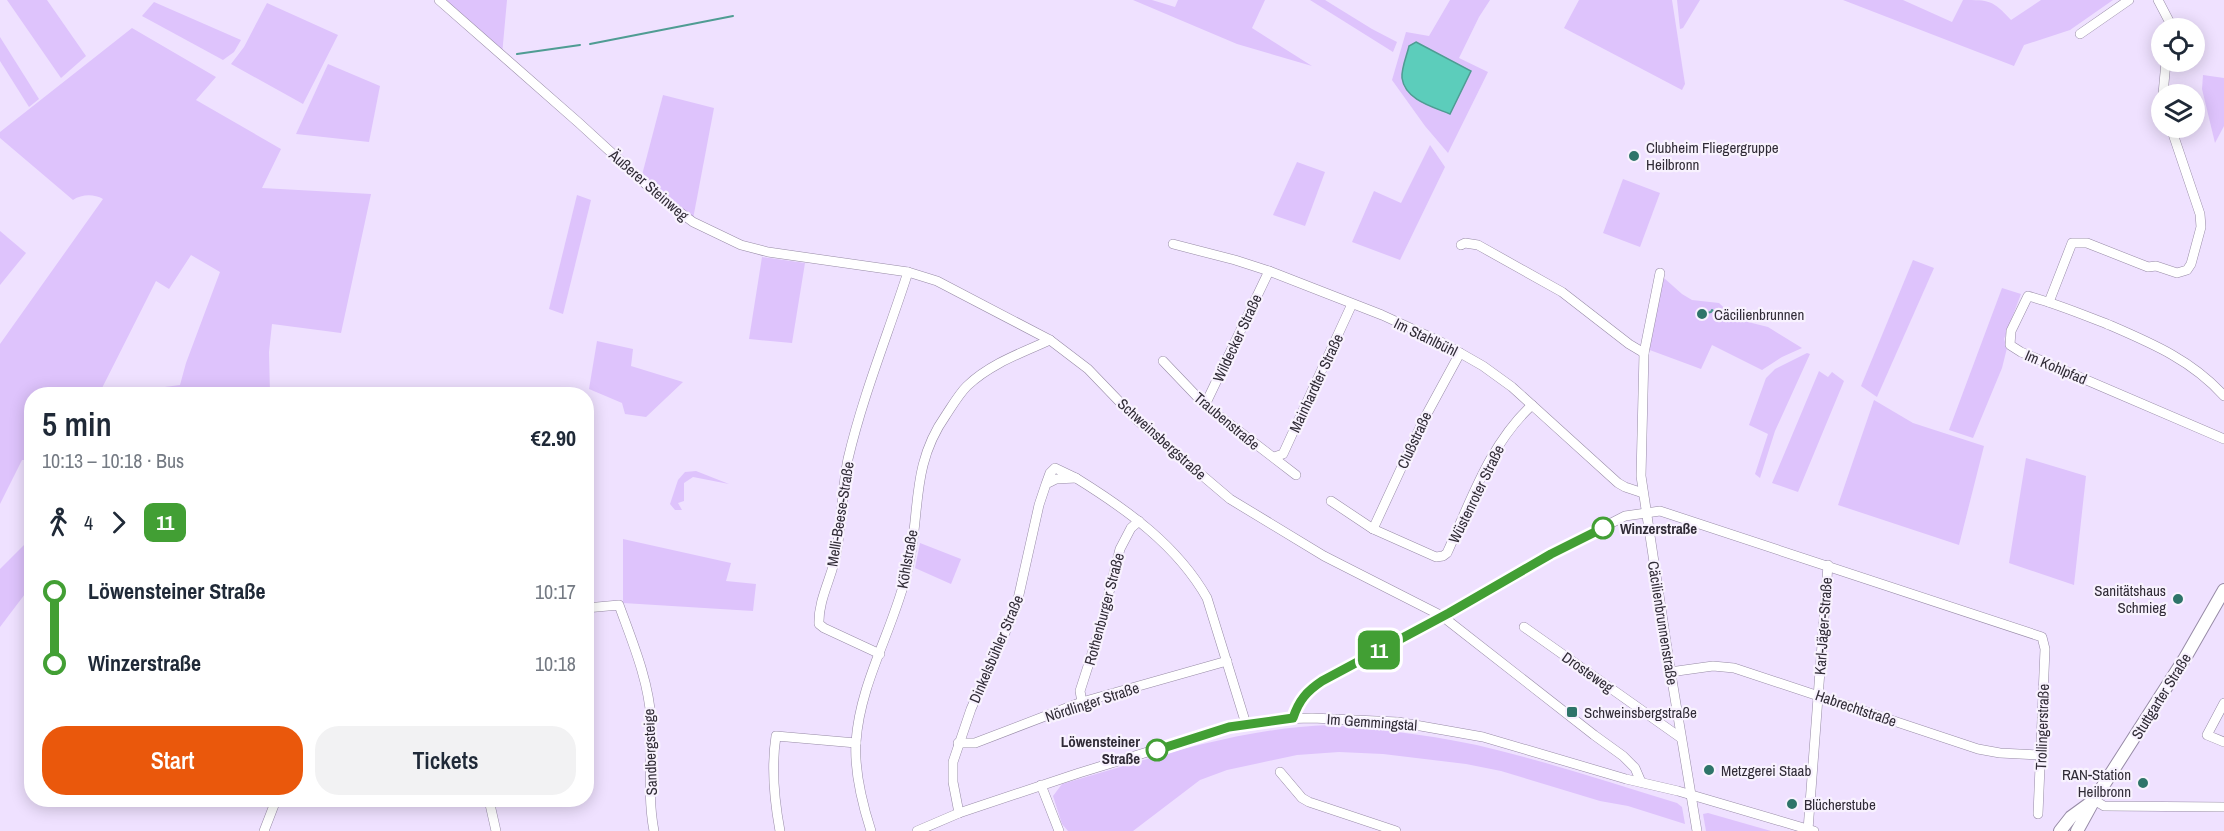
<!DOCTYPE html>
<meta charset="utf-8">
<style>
:root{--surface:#fff;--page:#f2f2f3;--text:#1f2937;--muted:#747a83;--accent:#ea580c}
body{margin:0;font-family:"Archivo Narrow",sans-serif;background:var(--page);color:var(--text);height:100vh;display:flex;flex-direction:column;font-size:22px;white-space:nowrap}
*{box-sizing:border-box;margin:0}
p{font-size:20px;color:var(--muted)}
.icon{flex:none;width:33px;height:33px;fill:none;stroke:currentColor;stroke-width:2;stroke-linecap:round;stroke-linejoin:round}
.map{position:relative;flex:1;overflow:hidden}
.drawer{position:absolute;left:24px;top:387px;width:570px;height:420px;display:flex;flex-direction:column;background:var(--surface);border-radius:24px;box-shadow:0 3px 15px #0003}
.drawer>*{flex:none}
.badge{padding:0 12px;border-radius:9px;font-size:21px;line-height:39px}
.fabs{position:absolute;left:2151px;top:18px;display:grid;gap:12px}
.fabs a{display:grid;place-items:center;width:54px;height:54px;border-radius:50%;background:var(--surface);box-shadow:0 3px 15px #0003;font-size:30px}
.map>.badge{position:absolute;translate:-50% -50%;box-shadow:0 0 0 3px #fff}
.legs{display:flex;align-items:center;gap:9px;height:66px;padding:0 18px;font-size:20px}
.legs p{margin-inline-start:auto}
.summary{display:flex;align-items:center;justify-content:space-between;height:102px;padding:0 18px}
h1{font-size:33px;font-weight:600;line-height:45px}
.action{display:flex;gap:12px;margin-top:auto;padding:12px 18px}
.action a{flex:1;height:69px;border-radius:24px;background:var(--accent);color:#fff;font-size:24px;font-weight:600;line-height:69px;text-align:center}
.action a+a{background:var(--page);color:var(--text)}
ul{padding:0 18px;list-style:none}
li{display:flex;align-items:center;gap:21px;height:72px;font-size:22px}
li i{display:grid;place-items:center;width:9px;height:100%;margin:0 8px;background:currentColor}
li i::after{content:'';width:15px;height:15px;margin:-8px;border:4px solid;border-radius:50%;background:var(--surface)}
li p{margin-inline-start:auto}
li:first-child i{background:linear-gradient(#0000 50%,currentColor 0)}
li:last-child i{background:linear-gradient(currentColor 50%,#0000 0)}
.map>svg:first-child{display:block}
.green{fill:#dec3fc}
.water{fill:#5ccdbb;stroke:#4f9c93;stroke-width:1.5}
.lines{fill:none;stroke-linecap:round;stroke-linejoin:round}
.stream{stroke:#4f9c93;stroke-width:2}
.minor-casing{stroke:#978ba6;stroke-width:10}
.major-casing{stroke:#978ba6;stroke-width:14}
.minor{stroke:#fff;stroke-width:9}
.major{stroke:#fff;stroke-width:12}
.line-1-casing{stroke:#fff;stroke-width:14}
.line-1{stroke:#429f34;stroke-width:9}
.poi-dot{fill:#2e7469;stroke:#f8f2fe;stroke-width:2}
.stop-1-dot{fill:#fff;stroke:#429f34;stroke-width:3}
.labels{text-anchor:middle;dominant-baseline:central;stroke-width:4.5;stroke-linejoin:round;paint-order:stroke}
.poi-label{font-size:15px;fill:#302b36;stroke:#f8f2fe;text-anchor:start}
.street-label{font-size:15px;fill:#302b36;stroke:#f8f2fe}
.stop-label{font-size:15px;font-weight:bold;fill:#302b36;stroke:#f8f2fe;text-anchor:start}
</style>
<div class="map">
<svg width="2224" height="831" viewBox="0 0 2224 831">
<rect width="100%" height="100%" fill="#efe1ff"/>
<g class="green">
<polygon points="7,0 47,0 86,56 61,78"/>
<polygon points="443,0 507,0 502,55"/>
<polygon points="1133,0 1152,0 1175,7 1178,0 1265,0 1252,28 1312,66 1237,44"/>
<polygon points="1310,0 1325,0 1372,29 1397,42 1393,52"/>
<polygon points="1450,0 1490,0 1479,17 1459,58 1488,72 1448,153 1425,126 1392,80 1406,32 1429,36"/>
<polygon points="1579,0 1672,0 1685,84 1682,90 1564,28"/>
<polygon points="1677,0 1700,0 1683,28 1680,29"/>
<path d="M 1843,0 L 1903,0 L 1952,22 L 1963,0 C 1989,0 1993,0 2011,20 L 2041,0 L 2113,0 L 2070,30 L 2024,45 L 2014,66 Z"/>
<polygon points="154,2 241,40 234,52 223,60 142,16"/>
<polygon points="267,3 338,35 303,104 231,64 244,47"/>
<path d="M 132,28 L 216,77 L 196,100 L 281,149 L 262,188 L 371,194 L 341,333 L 272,324 L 269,352 L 270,394 L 110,394 L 180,385 L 186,363 L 220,272 L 191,255 L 169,289 L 156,281 L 99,394 L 32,394 L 31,460 L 22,460 L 0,504 L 0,344 L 103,199 C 94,194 82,194 73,200 L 0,138 L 0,132 Z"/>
<polygon points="0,37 39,99 29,107 0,61"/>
<polygon points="328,64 380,86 369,142 296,134"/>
<polygon points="2203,75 2224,78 2224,126 2215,143 2202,89"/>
<polygon points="663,95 714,108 693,219 642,175"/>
<polygon points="1430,145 1445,167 1400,260 1352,242 1374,191 1401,203"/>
<polygon points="1297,162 1325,172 1305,226 1273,215"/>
<polygon points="1623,179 1660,193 1640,247 1603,233"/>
<polygon points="577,195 591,200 563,314 549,309"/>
<polygon points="0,231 26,253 0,285"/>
<polygon points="762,257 805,263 792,343 749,339"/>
<polygon points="1913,260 1934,268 1877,397 1861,386"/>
<polygon points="1664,278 1682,294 1692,300 1719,303 1736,319 1768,327 1802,348 1782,357 1762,370 1712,345 1701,369 1647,349"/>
<polygon points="2002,288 2021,294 2004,339 2007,348 2002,368 1973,438 1949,430"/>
<polygon points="597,341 633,349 631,366 683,382 646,417 625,414 622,403 589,389"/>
<polygon points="1807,353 1810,354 1775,431 1760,478 1755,474 1768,434 1749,425 1766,378 1775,369"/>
<polygon points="1819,371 1828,377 1832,372 1844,381 1798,492 1772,483"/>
<polygon points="1874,400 1913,423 1984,446 1959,545 1838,505"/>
<polygon points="2026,458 2086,476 2074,585 2009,563"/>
<polygon points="696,471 729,484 693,477 684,483 684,501 678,503 682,510 675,510 670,504 678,480 685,472"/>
<polygon points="31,538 31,586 0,627 0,569"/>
<polygon points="623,539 731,563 726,581 756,584 753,611 623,603"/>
<polygon points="920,543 961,559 951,584 915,568"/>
<path d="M 1330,725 C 1386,730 1443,736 1497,750 C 1558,765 1618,785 1677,803 L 1682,807 L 1685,824 L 1628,806 L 1600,801 L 1501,771 L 1466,764 L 1383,754 L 1339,752 L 1297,755 L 1227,770 L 1200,780 L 1133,831 L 1068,831 L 1062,824 L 1053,796 L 1062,784 C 1150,759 1238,728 1330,725 Z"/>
<polygon points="1708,813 1771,831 1706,831 1703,814"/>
</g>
<path class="water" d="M 1416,42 L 1471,71 L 1450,114 C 1433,107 1405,100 1402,78 C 1401,69 1407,55 1409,46 Z"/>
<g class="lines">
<g class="stream">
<polyline points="590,44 733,16"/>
<polyline points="517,54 580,45"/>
<polyline points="1698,315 1711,312 1712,310 1715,312 1719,310"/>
</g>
<defs>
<g id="minor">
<polyline points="439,0 579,123 662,199 693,222 741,245 768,252 908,272 937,281 1050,340 1088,369 1138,421 1230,499 1324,556 1442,616 1594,735 1623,756 1635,768 1641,782"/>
<polyline points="2158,0 2169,21 2170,28"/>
<polyline points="2080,34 2129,0"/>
<polyline points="2163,94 2166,62"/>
<polyline points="1173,244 1235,260 1269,271 1382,315 1441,342 1483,366 1512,387 1618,483 1625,487 1643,493"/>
<polyline points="1461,245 1465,243 1478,245 1562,292 1629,344 1644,353"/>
<polyline points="1660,273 1644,353 1641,476 1670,668 1697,831"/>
<polyline points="2049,302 2072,243 2087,243 2148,267 2156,266 2177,273 2187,270 2191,264 2201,227 2200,214 2171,128"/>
<polyline points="1163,361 1205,405 1296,475"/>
<path d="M 2224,396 C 2192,360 2151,343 2107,324 C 2081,314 2055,303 2028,296 L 2011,331 L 2010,345 L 2021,352 L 2224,439"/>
<polyline points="1205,405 1269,271"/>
<polyline points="1274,457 1283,454 1352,304"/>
<path d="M 1076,478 C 1126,509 1177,545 1207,598 L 1246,724"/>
<path d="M 1331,501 L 1373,529 L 1436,557 L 1443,556 L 1447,553 C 1471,501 1489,445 1532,405"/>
<polyline points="1373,529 1423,421 1460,353"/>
<path d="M 586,608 L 619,605 C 632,641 649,681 651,720 C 652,757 647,795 654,831"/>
<polyline points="1524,627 1681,738"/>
<path d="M 880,654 L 824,628 L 819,624 C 818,598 834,574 837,549 C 842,519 842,489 848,459 C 863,395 888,334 908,272"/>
<polyline points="1670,672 1713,666 1734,668 1978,749 2000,753 2041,755"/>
<polyline points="1082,702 1080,691 1099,632 1120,549 1131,528 1139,521"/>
<polyline points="2224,703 2207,735 2224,742"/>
<path d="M 1293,719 C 1299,700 1306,691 1322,681 L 1449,613 L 1588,535 L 1625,516 L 1660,511 L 2042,637 L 2045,649 L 2038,814"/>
<polyline points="958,743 975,743 1082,702 1227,661"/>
<polyline points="1280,772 1302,798 1309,802 1396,831"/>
<polyline points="1041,785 1059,831"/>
<polyline points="489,800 496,831"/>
<polyline points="2094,800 2104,806 2224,807"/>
<polyline points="959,813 953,782 953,762 971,709 1016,608 1039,505 1046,484 1056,479 1076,478 1055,468 1050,473 1046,484"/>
<polyline points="1808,830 1828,565"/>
<polyline points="264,831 276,800"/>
<path d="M 780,831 C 774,799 771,768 776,736 L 856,743"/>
<path d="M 871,831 C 862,803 854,772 856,742 C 860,681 895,627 908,568 C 921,513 910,466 946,415 C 952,406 959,394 967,386 C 990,364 1021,353 1050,340"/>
<polyline points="917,831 959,813 1079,773 1229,727 1277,719 1312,718 1398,722 1483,737 1626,779 1678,791 1814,831"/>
</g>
<g id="major">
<polyline points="2060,831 2071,817 2093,801"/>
<polyline points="2077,831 2094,800 2185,658 2224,590"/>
</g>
</defs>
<use href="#minor" class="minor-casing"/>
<use href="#major" class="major-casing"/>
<use href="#minor" class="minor"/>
<use href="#major" class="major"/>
</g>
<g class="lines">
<defs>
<path id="line-1" d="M 1157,750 L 1229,727 L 1293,718 C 1299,700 1307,691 1322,681 L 1449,613 L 1551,554 L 1603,528"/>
</defs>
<use href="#line-1" class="line-1-casing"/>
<use href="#line-1" class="line-1"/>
</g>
<g class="poi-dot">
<circle cx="1634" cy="156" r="6"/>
<circle cx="1702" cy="314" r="6"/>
<circle cx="2178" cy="599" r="6"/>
<rect x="1566" y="706" width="12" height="12" rx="3"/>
<circle cx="1709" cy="770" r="6"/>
<circle cx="2143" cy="783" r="6"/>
<circle cx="1792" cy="804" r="6"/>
</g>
<g class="stop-1-dot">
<circle cx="1603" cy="528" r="10"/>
<circle cx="1157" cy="750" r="10"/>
</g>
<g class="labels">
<g class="poi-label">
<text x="1646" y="147">Clubheim Fliegergruppe<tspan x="1646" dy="17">Heilbronn</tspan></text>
<text x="1714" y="314">Cäcilienbrunnen</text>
<text x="2166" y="590" text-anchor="end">Sanitätshaus<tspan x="2166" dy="17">Schmieg</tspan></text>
<text x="1584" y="712">Schweinsbergstraße</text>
<text x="1721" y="770">Metzgerei Staab</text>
<text x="2131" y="774" text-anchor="end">RAN-Station<tspan x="2131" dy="17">Heilbronn</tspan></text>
<text x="1804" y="804">Blücherstube</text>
</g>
<g class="street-label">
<text transform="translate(649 185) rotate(41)">Äußerer Steinweg</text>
<text transform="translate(1426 337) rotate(26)">Im Stahlbühl</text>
<text transform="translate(1237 338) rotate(-65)">Wildecker Straße</text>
<text transform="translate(2056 367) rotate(23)">Im Kohlpfad</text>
<text transform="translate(1316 383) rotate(-65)">Mainhardter Straße</text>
<text transform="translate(1227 421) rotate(40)">Traubenstraße</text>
<text transform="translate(1162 439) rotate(42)">Schweinsbergstraße</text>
<text transform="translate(1414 440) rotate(-65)">Clußstraße</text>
<text transform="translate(1476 494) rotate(-64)">Wüstenroter Straße</text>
<text transform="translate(840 514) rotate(-81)">Melli-Beese-Straße</text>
<text transform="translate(907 559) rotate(-80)">Köhlstraße</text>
<text transform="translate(1104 609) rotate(-75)">Rothenburger Straße</text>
<text transform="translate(1663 623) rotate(81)">Cäcilienbrunnenstraße</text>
<text transform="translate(1823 626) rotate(-86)">Karl-Jäger-Straße</text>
<text transform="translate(996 649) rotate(-67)">Dinkelsbühler Straße</text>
<text transform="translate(1588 672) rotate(35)">Drosteweg</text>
<text transform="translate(2161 696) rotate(-58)">Stuttgarter Straße</text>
<text transform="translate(1092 702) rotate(-18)">Nördlinger Straße</text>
<text transform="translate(1856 708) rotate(19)">Habrechtstraße</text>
<text transform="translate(1372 722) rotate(4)">Im Gemmingstal</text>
<text transform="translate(2042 727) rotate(-88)">Trollingerstraße</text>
<text transform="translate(650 752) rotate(-92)">Sandbergsteige</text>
</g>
<g class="stop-label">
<text x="1620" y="528">Winzerstraße</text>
<text x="1140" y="741" text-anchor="end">Löwensteiner<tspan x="1140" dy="17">Straße</tspan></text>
</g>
</g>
</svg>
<div class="fabs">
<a><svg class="icon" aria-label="locate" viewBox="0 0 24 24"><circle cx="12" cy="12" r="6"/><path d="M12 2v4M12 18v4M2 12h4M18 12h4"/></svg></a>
<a><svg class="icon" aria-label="layers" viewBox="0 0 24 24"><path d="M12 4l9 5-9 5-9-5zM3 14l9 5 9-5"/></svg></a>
</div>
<b class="badge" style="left:1379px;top:650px;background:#429f34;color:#fff">11</b>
<section class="drawer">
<div class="summary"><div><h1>5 min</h1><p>10:13 – 10:18 · Bus</p></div><b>€2.90</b></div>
<div class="legs"><svg class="icon" aria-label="walk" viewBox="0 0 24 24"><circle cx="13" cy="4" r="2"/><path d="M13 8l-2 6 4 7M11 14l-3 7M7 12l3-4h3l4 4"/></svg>4<svg class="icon" aria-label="forward" viewBox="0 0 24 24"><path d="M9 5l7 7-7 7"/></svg><b class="badge" style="background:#429f34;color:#fff">11</b></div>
<ul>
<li><i style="color:#429f34"></i><b>Löwensteiner Straße</b><p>10:17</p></li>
<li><i style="color:#429f34"></i><b>Winzerstraße</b><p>10:18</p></li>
</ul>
<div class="action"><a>Start</a><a>Tickets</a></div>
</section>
</div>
